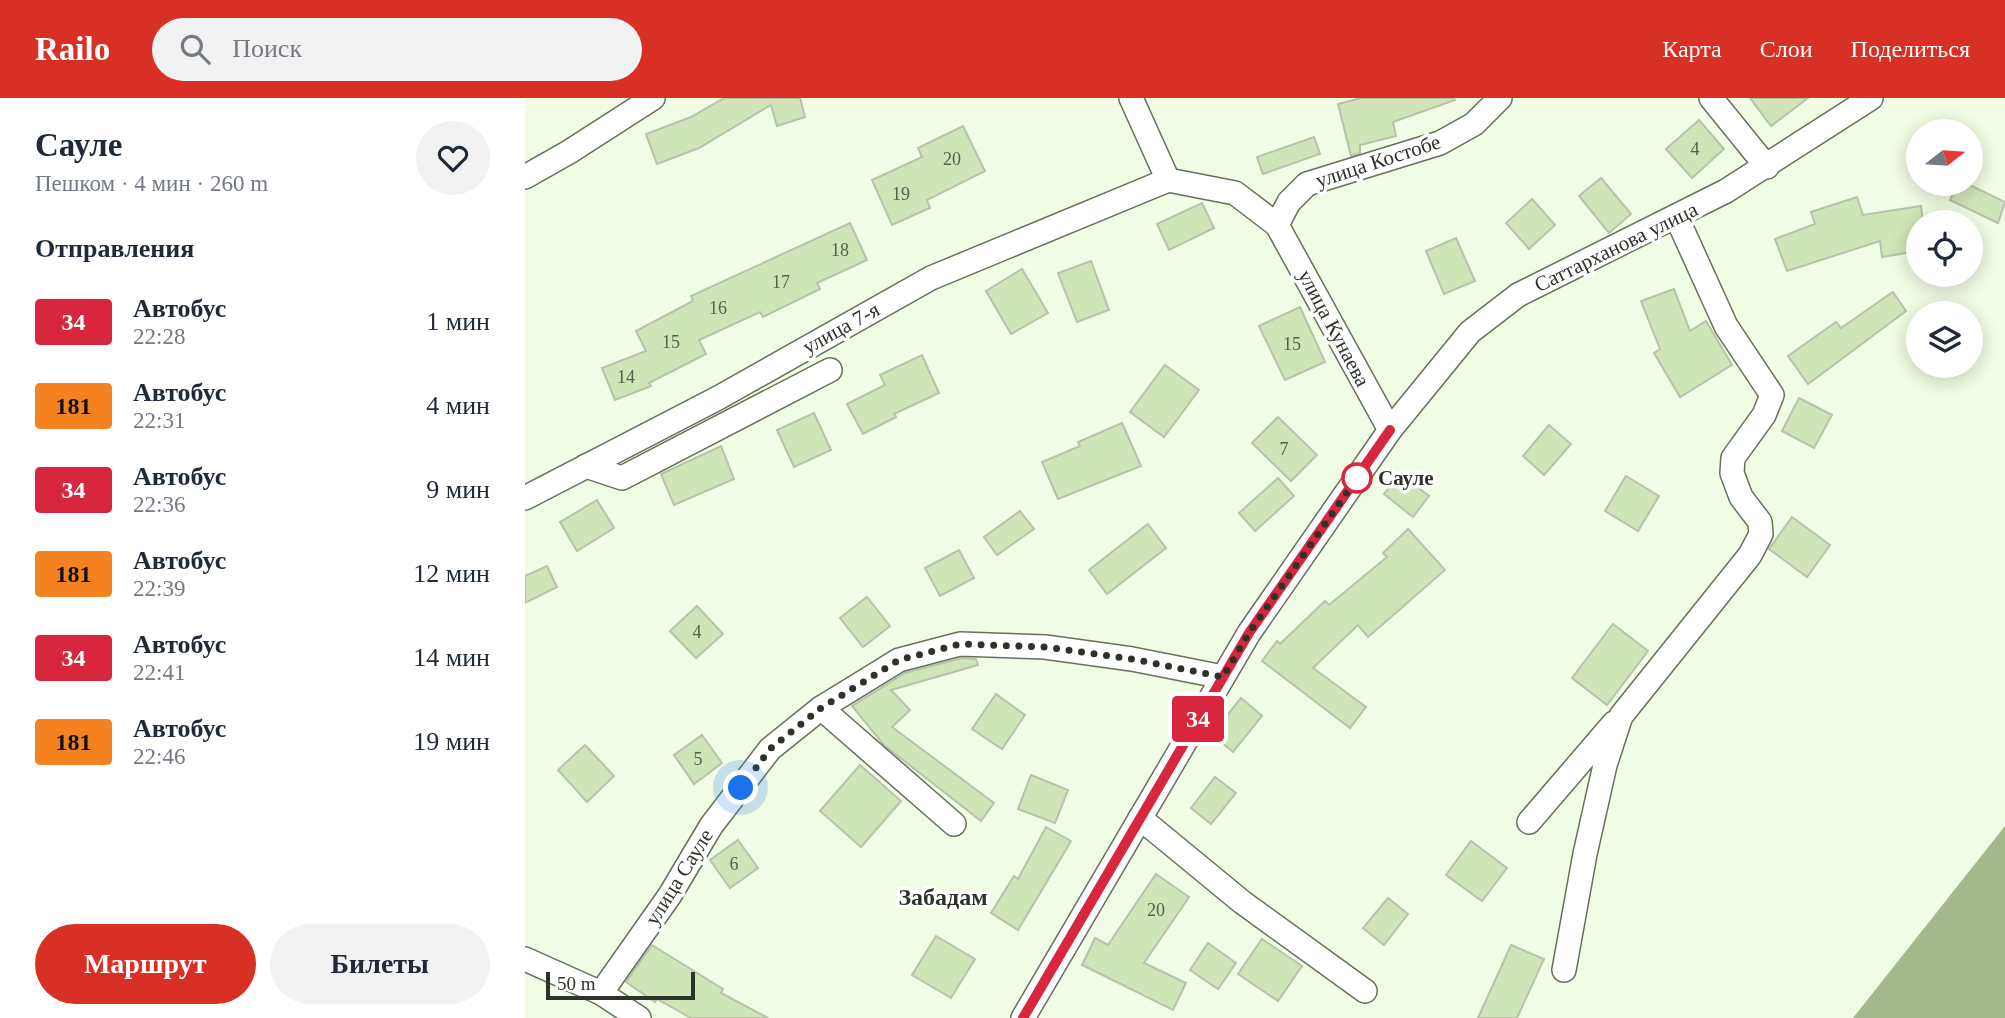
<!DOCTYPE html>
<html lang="ru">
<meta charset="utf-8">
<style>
:root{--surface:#fff;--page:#f2f2f3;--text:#1f2937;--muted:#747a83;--accent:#d93025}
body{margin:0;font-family:"Times New Roman",serif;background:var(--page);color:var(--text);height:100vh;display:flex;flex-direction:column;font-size:26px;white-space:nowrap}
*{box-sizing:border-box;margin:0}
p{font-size:23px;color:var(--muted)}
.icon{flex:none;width:38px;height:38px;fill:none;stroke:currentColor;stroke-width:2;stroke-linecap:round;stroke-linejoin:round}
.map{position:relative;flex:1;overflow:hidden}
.panel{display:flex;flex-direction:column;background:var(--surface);width:525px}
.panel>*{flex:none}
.badge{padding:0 14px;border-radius:5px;font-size:24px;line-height:46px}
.needle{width:46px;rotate:73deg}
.tools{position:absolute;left:1381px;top:21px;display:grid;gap:14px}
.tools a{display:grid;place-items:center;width:77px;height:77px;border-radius:50%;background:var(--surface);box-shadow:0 4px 18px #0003;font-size:35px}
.scale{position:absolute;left:21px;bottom:18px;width:149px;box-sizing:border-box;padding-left:7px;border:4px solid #2e3329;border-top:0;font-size:19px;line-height:24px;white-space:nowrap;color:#2e3329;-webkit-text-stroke:5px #fff;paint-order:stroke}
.you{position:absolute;width:35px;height:35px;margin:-18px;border:5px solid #fff;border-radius:50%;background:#1a73e8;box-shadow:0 0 0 10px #1a73e833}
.map>.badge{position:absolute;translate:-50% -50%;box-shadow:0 0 0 4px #fff}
h2{padding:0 35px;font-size:26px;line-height:63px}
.round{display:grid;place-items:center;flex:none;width:74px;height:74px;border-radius:37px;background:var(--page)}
.summary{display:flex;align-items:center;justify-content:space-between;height:119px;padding:0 35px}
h1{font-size:33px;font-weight:700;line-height:52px}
.primary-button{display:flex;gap:14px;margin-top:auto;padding:14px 35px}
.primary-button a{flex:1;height:80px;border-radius:42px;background:var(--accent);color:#fff;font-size:28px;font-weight:700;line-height:80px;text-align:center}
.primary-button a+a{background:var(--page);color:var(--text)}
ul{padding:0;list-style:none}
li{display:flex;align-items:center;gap:21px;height:84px;padding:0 35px}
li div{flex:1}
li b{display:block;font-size:26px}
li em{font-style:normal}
li .badge{min-width:77px;font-weight:700;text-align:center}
header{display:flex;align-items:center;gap:42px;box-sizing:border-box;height:98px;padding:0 35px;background:var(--accent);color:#fff}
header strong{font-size:33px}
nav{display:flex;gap:38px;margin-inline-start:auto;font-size:24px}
.search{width:490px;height:63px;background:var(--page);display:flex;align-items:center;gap:18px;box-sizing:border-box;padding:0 24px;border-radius:38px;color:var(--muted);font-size:26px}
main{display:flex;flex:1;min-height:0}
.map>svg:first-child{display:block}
.water{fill:#a4b88b}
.building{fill:#d0e5b7;stroke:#b8c2ab;stroke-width:2}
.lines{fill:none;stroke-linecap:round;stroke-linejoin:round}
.minor-casing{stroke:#67705b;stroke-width:26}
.minor{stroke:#fff;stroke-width:23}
.line-casing{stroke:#fff;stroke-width:16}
.line{stroke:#d7263d;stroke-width:10}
.walk{stroke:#2e3329;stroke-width:7;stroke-dasharray:0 12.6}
.stop-dot{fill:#fff;stroke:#d7263d;stroke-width:3.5}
.labels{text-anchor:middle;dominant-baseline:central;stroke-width:7;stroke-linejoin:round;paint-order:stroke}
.number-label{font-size:18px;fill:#56604c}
.street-label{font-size:21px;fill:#2e3329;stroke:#fff}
.stop-label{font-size:21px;font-weight:bold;fill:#2e3329;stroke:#fff;text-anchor:start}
.quarter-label{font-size:24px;font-weight:bold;fill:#2e3329;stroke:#fff}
</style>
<header>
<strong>Railo</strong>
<div class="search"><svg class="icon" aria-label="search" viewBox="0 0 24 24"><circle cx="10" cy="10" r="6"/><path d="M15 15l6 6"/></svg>Поиск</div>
<nav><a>Карта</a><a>Слои</a><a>Поделиться</a></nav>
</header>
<main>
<section class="panel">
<div class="summary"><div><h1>Сауле</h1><p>Пешком · 4 мин · 260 m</p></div><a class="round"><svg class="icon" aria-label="heart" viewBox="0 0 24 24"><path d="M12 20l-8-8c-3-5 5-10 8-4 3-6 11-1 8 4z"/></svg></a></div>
<h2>Отправления</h2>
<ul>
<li><span class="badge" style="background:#d7263d;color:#fff">34</span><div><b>Автобус</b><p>22:28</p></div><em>1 мин</em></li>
<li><span class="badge" style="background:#f58220;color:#111">181</span><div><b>Автобус</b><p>22:31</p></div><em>4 мин</em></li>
<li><span class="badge" style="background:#d7263d;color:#fff">34</span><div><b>Автобус</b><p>22:36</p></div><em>9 мин</em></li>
<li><span class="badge" style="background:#f58220;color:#111">181</span><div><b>Автобус</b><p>22:39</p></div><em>12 мин</em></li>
<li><span class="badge" style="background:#d7263d;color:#fff">34</span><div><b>Автобус</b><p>22:41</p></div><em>14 мин</em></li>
<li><span class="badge" style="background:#f58220;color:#111">181</span><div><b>Автобус</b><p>22:46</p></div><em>19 мин</em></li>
</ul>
<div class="primary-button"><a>Маршрут</a><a>Билеты</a></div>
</section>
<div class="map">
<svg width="1480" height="920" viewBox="0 0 1480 920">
<rect width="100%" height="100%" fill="#f1fce4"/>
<polygon class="water" points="1480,728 1480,920 1328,920"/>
<g class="building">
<polygon points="199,0 275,0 280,19 252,28 246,7 174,50 132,66 121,36 166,19"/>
<polygon points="836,0 929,0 930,2 868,24 871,38 835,47 835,55 826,58 813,6"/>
<polygon points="1225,0 1283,0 1246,28"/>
<polygon points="1174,22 1199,51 1167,80 1141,51"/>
<polygon points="438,28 460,73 402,102 405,110 367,127 347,82 397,59 393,50"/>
<polygon points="789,39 795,56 738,76 732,59"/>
<polygon points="1076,80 1106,116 1084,135 1054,98"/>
<polygon points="1433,86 1443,86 1480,104 1473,125 1425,102"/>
<polygon points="1332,99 1338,117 1396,108 1398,124 1393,124 1393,153 1357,159 1355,143 1262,173 1250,141 1290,126 1286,114"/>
<polygon points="1007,101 1030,127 1004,151 981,125"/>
<polygon points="677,105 689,130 644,152 632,126"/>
<polygon points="325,125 342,162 292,185 295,191 238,219 235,214 174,242 181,256 124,285 126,288 90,302 77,270 121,253 111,233 168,203 166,198"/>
<polygon points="931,140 950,183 919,196 901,153"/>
<polygon points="566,163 584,212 552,224 533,175"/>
<polygon points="497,171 523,215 486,236 461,193"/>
<polygon points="1149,191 1165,233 1181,223 1207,267 1155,299 1129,255 1135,251 1116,203"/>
<polygon points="1368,194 1381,213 1283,286 1263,258 1311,224 1316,230"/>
<polygon points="775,209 800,264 760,282 734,228"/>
<polygon points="397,257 414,295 369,316 371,319 338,336 322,306 360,287 355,277"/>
<polygon points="640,267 674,292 639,339 605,314"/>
<polygon points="1274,300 1307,317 1289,350 1257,333"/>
<polygon points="289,315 306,352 269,369 252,332"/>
<polygon points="753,319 792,357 766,383 727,345"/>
<polygon points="597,325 616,368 533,401 517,364 555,348 553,344"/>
<polygon points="1024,327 1046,346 1019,377 998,358"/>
<polygon points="196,348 209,381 149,407 136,376"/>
<polygon points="875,376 904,398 888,419 859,396"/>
<polygon points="1101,378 1134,398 1113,433 1080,413"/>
<polygon points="753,380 769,398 730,433 714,415"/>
<polygon points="72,402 89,430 52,453 35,424"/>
<polygon points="495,413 509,431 472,457 459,439"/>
<polygon points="1267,419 1305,447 1282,479 1244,451"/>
<polygon points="623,426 641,450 582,496 564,472"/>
<polygon points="883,431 920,472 843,539 833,527 788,570 841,609 825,630 737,563 752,543 755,546 800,503 804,507 862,459 858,455"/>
<polygon points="434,452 449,480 415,498 400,470"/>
<polygon points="22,468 32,489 0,505 0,478"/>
<polygon points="342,499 365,528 338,549 315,520"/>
<polygon points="172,508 198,536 171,560 145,533"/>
<polygon points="1088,526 1123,553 1082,607 1047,580"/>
<polygon points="437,560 451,561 453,567 366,592 385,612 367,629 469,705 456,723 359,647 327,608 380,575"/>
<polygon points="471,596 500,617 477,651 447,631"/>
<polygon points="716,600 737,618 708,654 687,636"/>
<polygon points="177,637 197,665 169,686 149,657"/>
<polygon points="60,647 89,678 62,704 33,672"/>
<polygon points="335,667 376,703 336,749 295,713"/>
<polygon points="506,677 543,692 530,725 493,711"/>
<polygon points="690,679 711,695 686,726 666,710"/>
<polygon points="521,729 546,743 493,832 466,815 489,778 493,781"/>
<polygon points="213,742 233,770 205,790 185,762"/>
<polygon points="946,743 982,770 957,803 921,777"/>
<polygon points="631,776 664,799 619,865 661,885 648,912 557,867 570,840 583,847"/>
<polygon points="863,800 883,816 859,847 838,830"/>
<polygon points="411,838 450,861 426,900 387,877"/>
<polygon points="737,841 777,868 753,903 713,876"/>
<polygon points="683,845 711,865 693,891 665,872"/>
<polygon points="127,847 198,891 196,895 243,920 166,920 132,901 130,904 101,884"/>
<polygon points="986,847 1019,861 992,920 953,920"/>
</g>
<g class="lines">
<defs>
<g id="minor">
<polyline points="606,0 643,82 710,95 752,127 764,104 782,86 915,45 949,26 975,0"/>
<polyline points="1186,0 1242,69"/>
<polyline points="0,79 44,54 128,0"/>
<polyline points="752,127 865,332"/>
<polyline points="61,368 97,380 305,272"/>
<polyline points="0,400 193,300 406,180 643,82"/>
<polyline points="296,610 429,726"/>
<polyline points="615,720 717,804 840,893"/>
<polyline points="1004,724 1089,625"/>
<polyline points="0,861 76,895 145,797 186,728 245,651 296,610 374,562 435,546 520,549 607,561 698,579"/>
<polyline points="1039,872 1060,756 1080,667 1096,618 1225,457 1236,436 1235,424 1216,399 1207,375 1208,360 1239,317 1247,297 1201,228 1152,120"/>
<polyline points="76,895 114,920"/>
<polyline points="498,920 724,535 865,332 945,234 993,197 1201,93 1346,0"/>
</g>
</defs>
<use href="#minor" class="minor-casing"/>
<use href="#minor" class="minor"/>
</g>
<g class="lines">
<defs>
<polyline id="line" points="498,920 724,535 865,332"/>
</defs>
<use href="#line" class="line-casing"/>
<use href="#line" class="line"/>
<polyline class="walk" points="216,690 245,651 296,610 374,562 435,546 520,549 607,561 698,579 724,535 832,380"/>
</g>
<circle class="stop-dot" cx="832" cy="380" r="14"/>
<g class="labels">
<g class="number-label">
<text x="1170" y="51">4</text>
<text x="427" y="61">20</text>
<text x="376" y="96">19</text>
<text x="315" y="152">18</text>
<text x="256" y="184">17</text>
<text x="193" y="210">16</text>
<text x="146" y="244">15</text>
<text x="767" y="246">15</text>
<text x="101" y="279">14</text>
<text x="759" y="351">7</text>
<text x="172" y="534">4</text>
<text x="173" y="661">5</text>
<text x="209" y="766">6</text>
<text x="631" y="812">20</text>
</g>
<g class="street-label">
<text transform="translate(853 63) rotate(-18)">улица Костобе</text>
<text transform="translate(1091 149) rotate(-26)">Саттарханова улица</text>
<text transform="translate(316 230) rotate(-29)">улица 7-я</text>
<text transform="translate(809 230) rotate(62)">улица Кунаева</text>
<text transform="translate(154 779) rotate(-58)">улица Сауле</text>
</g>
<g class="stop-label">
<text x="853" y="380">Сауле</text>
</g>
<g class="quarter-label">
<text x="418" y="799">Забадам</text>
</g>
</g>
</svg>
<div class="tools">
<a><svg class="needle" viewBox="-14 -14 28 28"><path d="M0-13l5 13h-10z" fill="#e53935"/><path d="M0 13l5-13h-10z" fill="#747a83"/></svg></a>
<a><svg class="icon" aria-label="locate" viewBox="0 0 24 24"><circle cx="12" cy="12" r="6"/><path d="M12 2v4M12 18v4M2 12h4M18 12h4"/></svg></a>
<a><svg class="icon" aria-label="layers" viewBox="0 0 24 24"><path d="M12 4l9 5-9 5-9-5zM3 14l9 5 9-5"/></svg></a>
</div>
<div class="scale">50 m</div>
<div class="you" style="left:216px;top:690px"></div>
<b class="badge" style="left:673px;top:621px;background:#d7263d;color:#fff">34</b>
</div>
</main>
